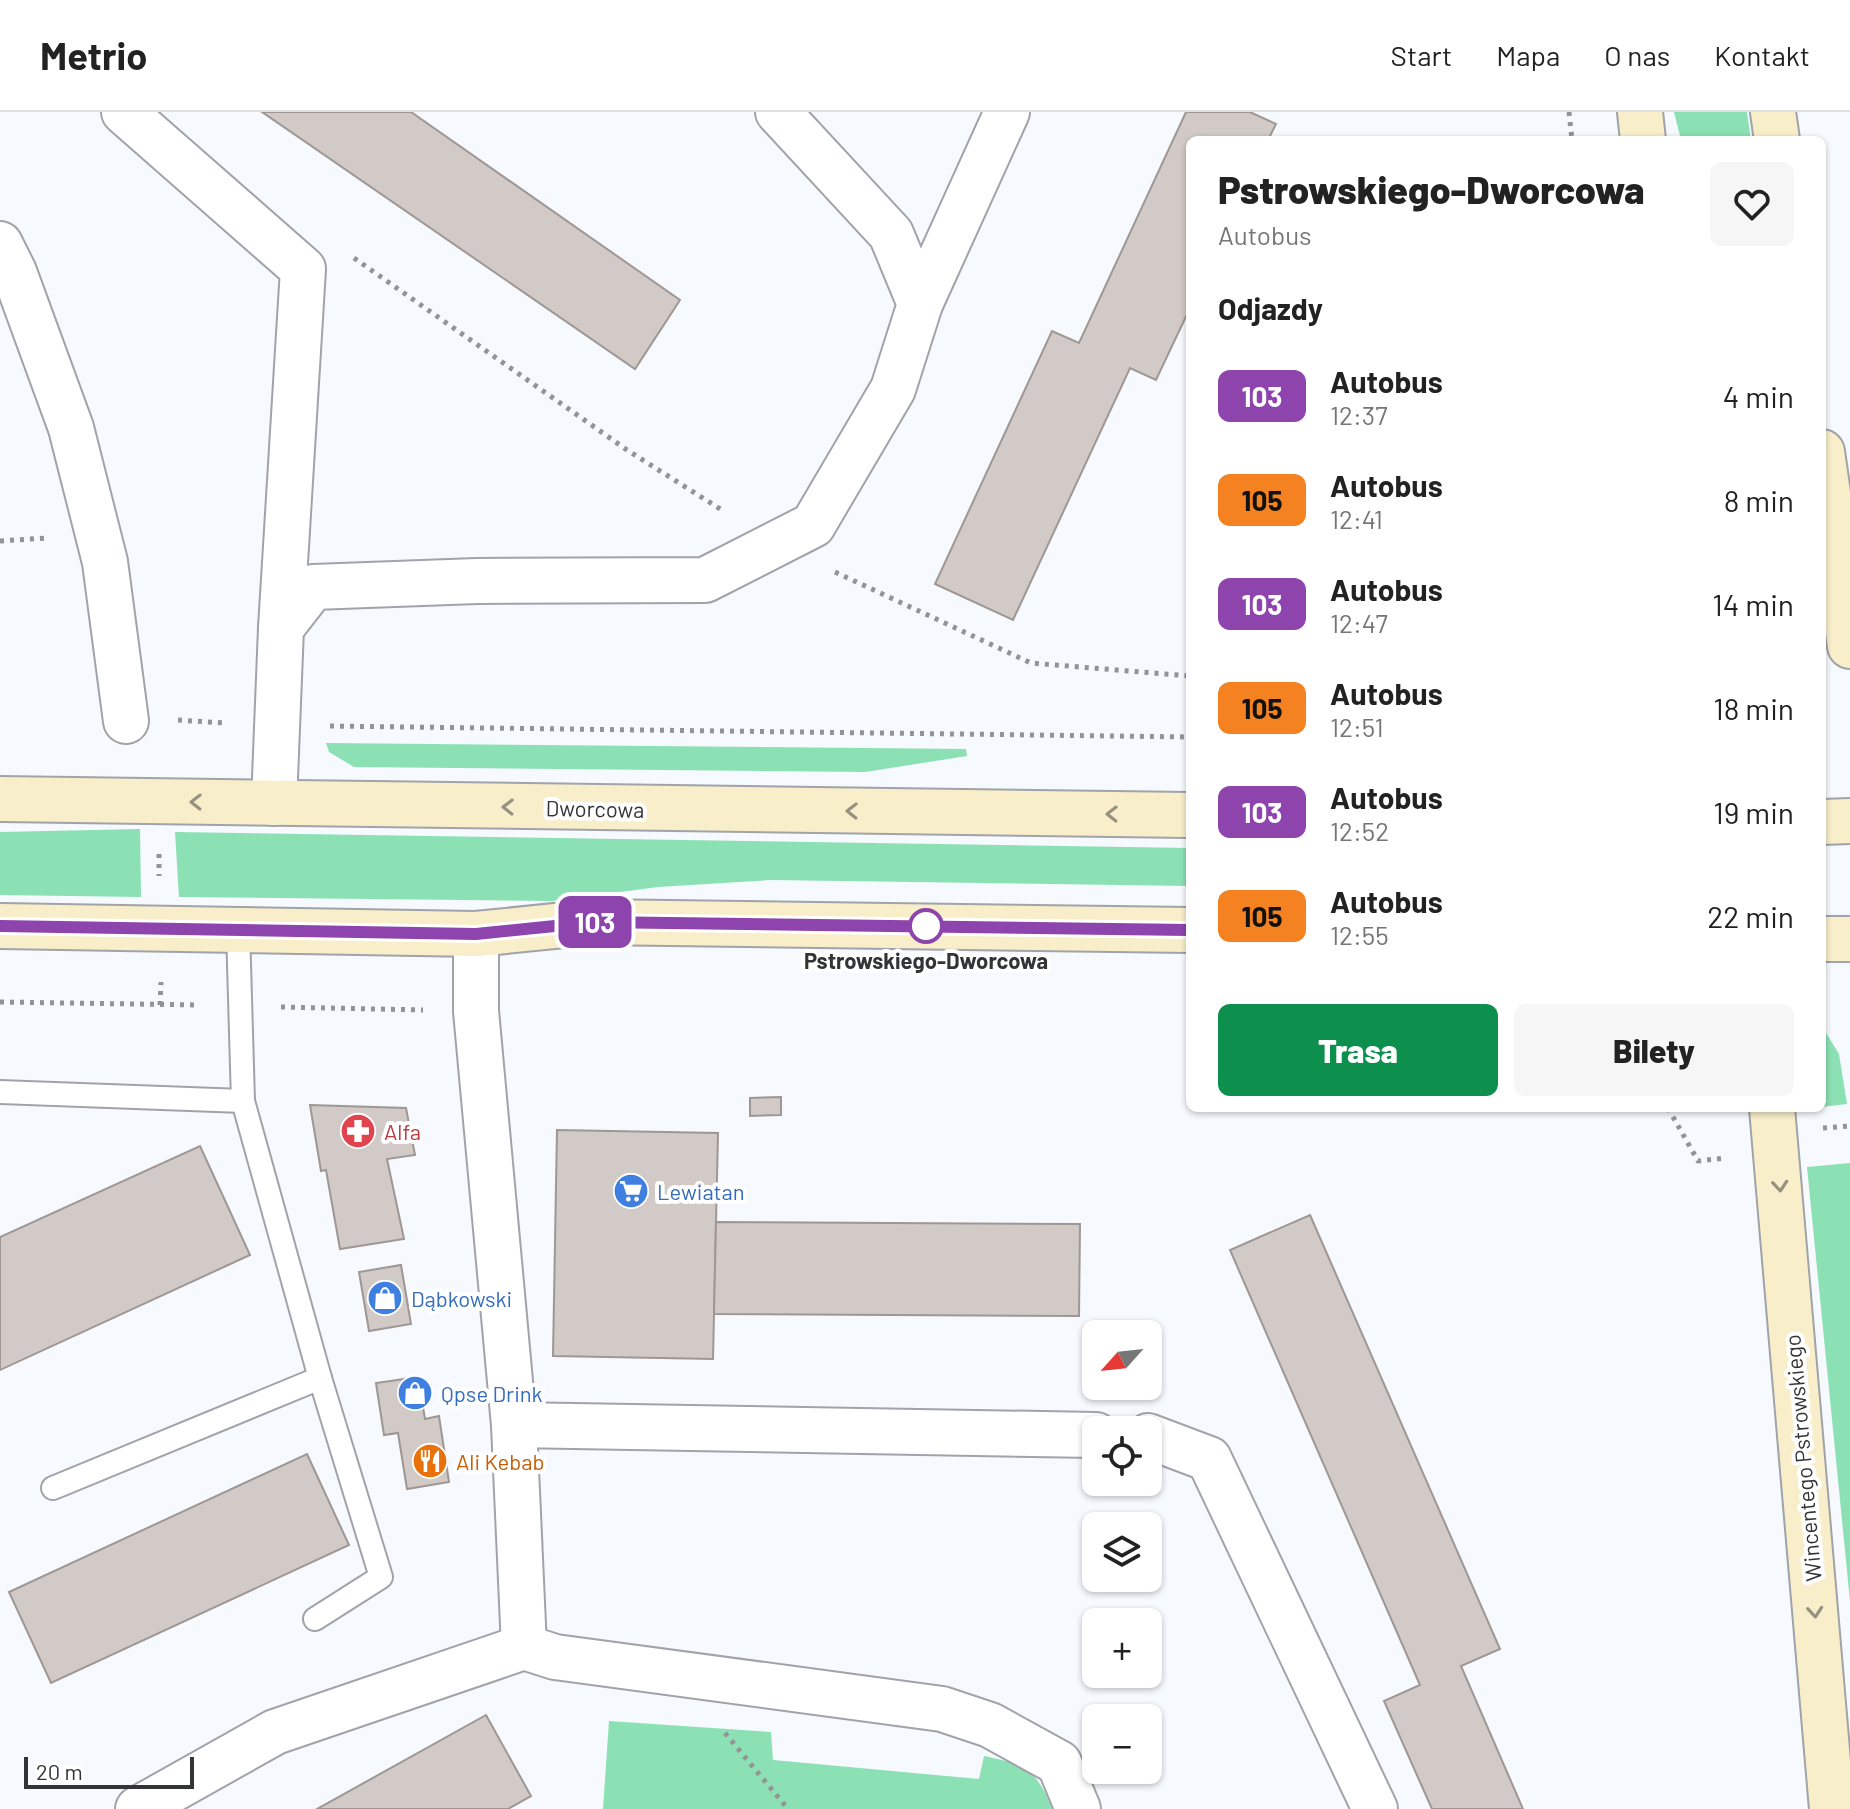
<!DOCTYPE html>
<html lang="pl">
<meta charset="utf-8">
<style>
:root{--surface:#fff;--page:#f6f6f6;--text:#222;--muted:#767676;--line:#e0e0e0;--accent:#0d904d}
body{margin:0;font-family:Barlow,sans-serif;background:var(--page);color:var(--text);height:100vh;display:flex;flex-direction:column;font-size:30px;white-space:nowrap}
*{box-sizing:border-box;margin:0}
p{font-size:26px;color:var(--muted)}
.icon{flex:none;width:44px;height:44px;fill:none;stroke:currentColor;stroke-width:2;stroke-linecap:round;stroke-linejoin:round}
.map{position:relative;flex:1;overflow:hidden}
.side{position:absolute;left:1186px;top:24px;width:640px;height:976px;display:flex;flex-direction:column;background:var(--surface);border-radius:12px;box-shadow:0 2px 6px #0004}
.side>*{flex:none}
.badge{padding:0 16px;border-radius:12px;font-size:28px;line-height:52px}
.needle{width:52px;rotate:243deg}
.buttons{position:absolute;left:1082px;top:1208px;display:grid;gap:16px}
.buttons a{display:grid;place-items:center;width:80px;height:80px;border-radius:12px;background:var(--surface);box-shadow:0 2px 6px #0004;font-size:40px}
.scale{position:absolute;left:24px;bottom:20px;width:170px;box-sizing:border-box;padding-left:8px;border:4px solid #333436;border-top:0;font-size:22px;line-height:28px;white-space:nowrap;color:#333436;-webkit-text-stroke:6px #fff;paint-order:stroke}
.map>.badge{position:absolute;translate:-50% -50%;box-shadow:0 0 0 4px #fff}
h2{padding:0 32px;font-size:30px;line-height:72px}
.round{display:grid;place-items:center;flex:none;width:84px;height:84px;border-radius:12px;background:var(--page)}
.summary{display:flex;align-items:center;justify-content:space-between;height:136px;padding:0 32px}
h1{font-size:38px;font-weight:800;line-height:60px}
.action{display:flex;gap:16px;margin-top:auto;padding:16px 32px}
.action a{flex:1;height:92px;border-radius:12px;background:var(--accent);color:#fff;font-size:32px;font-weight:800;line-height:92px;text-align:center}
.action a+a{background:var(--page);color:var(--text)}
ul{padding:0;list-style:none}
li{display:flex;align-items:center;gap:24px;height:104px;padding:0 32px}
li div{flex:1}
li b{display:block;font-size:30px}
li em{font-style:normal}
li .badge{min-width:88px;font-weight:700;text-align:center}
header{display:flex;align-items:center;gap:48px;box-sizing:border-box;height:112px;padding:0 40px;background:var(--surface);border-bottom:2px solid var(--line)}
header strong{font-size:38px}
nav{display:flex;gap:44px;margin-inline-start:auto;font-size:28px}
.map>svg:first-child{display:block}
.green{fill:#8be1b3}
.building{fill:#d1cac6;stroke:#9e9794;stroke-width:2}
.lines{fill:none;stroke-linecap:round;stroke-linejoin:round}
.lane-casing{stroke:#a0a3a9;stroke-width:26}
.street-casing{stroke:#a0a3a9;stroke-width:48}
.secondary-casing{stroke:#a0a3a9;stroke-width:48}
.path{stroke:#919396;stroke-width:5;stroke-dasharray:4 6;stroke-linecap:butt}
.lane{stroke:#fff;stroke-width:22}
.street{stroke:#fff;stroke-width:44}
.secondary{stroke:#f8eeca;stroke-width:44}
.oneway{stroke:#969180}
.line-casing{stroke:#fff;stroke-width:18}
.line{stroke:#8e44ad;stroke-width:12}
.stop-dot{fill:#fff;stroke:#8e44ad;stroke-width:4}
.labels{text-anchor:middle;dominant-baseline:central;stroke-width:8;stroke-linejoin:round;paint-order:stroke}
.street-label{font-size:22px;fill:#333436;stroke:#fff}
.stop-label{font-size:22px;font-weight:bold;fill:#333436;stroke:#fff}
.health-label{font-size:22px;fill:#be3a42;stroke:#fff;text-anchor:start}
.shop-label{font-size:22px;fill:#366cbe;stroke:#fff;text-anchor:start}
.food-label{font-size:22px;fill:#c56008;stroke:#fff;text-anchor:start}
</style>
<header>
<strong>Metrio</strong>
<nav><a>Start</a><a>Mapa</a><a>O nas</a><a>Kontakt</a></nav>
</header>
<div class="map">
<svg width="1850" height="1697" viewBox="0 0 1850 1697">
<rect width="100%" height="100%" fill="#f6f9fe"/>
<g class="green">
<polygon points="1674,0 1747,0 1751,28 1681,28"/>
<polygon points="326,631 966,637 967,644 865,660 354,655 329,640"/>
<polygon points="140,717 141,785 0,783 0,720"/>
<polygon points="175,720 1190,736 1190,774 770,768 658,775 552,789 179,785"/>
<polygon points="1822,921 1826,921 1839,942 1847,992 1822,995"/>
<polygon points="1850,1051 1850,1489 1807,1055"/>
<path d="M 609,1609 L 771,1620 L 773,1648 L 979,1667 L 984,1644 C 1023,1652 1037,1657 1052,1697 L 603,1697 Z"/>
</g>
<g class="building">
<polygon points="262,0 411,0 680,188 635,257"/>
<polygon points="1186,0 1250,0 1276,12 1268,28 1190,28 1190,196 1156,268 1130,256 1013,508 935,472 1052,219 1079,231"/>
<polygon points="781,985 781,1003 750,1004 750,986"/>
<polygon points="310,993 406,996 415,1043 387,1047 404,1127 340,1137 326,1058 321,1059"/>
<polygon points="557,1018 718,1021 713,1247 553,1244"/>
<polygon points="200,1034 250,1143 0,1258 0,1125"/>
<polygon points="1310,1103 1500,1537 1461,1554 1523,1697 1432,1697 1384,1589 1420,1573 1230,1138"/>
<polygon points="716,1110 1080,1112 1079,1204 714,1202"/>
<polygon points="401,1153 411,1212 369,1219 359,1160"/>
<polygon points="418,1265 425,1307 439,1304 449,1370 407,1377 398,1321 384,1323 376,1271"/>
<polygon points="307,1342 349,1433 51,1571 9,1480"/>
<polygon points="486,1603 531,1684 508,1697 317,1697"/>
</g>
<g class="lines">
<defs>
<g id="lane">
<polyline points="238,817 243,989 320,1266 381,1465 315,1507"/>
<polyline points="0,980 243,989"/>
<polyline points="53,1376 320,1266"/>
</g>
<g id="street">
<polyline points="124,0 303,157 281,516"/>
<polyline points="0,132 14,160 71,316 105,450 126,609"/>
<polyline points="920,192 1007,0"/>
<polyline points="274,691 281,516 313,475 477,469 705,468 813,413 893,277 920,192 891,122 778,0"/>
<polyline points="476,822 476,899 514,1313 524,1535"/>
<polyline points="514,1313 1096,1323"/>
<polyline points="1148,1324 1209,1347 1375,1697"/>
<polyline points="138,1697 275,1620 524,1535 555,1545 942,1597 990,1613 1059,1651 1078,1697"/>
</g>
<g id="secondary">
<polyline points="1640,0 1643,28"/>
<polyline points="1773,0 1777,28"/>
<polyline points="1822,340 1850,534"/>
<polyline points="0,687 1190,703"/>
<polyline points="1822,710 1850,709"/>
<polyline points="0,814 476,822 594,810 1190,818"/>
<polyline points="1822,827 1850,827"/>
<polyline points="1772,996 1832,1697"/>
</g>
</defs>
<use href="#lane" class="lane-casing"/>
<use href="#street" class="street-casing"/>
<use href="#secondary" class="secondary-casing"/>
<g class="path">
<polyline points="1569,0 1572,28"/>
<polyline points="354,146 627,338 725,400"/>
<polyline points="0,429 47,426"/>
<polyline points="835,460 1031,551 1190,564"/>
<polyline points="178,608 224,611"/>
<polyline points="330,614 1190,625"/>
<polyline points="159,742 159,764"/>
<polyline points="0,890 199,893"/>
<polyline points="160,893 161,870"/>
<polyline points="281,895 423,898"/>
<polyline points="1668,996 1698,1049 1725,1046"/>
<polyline points="1823,1016 1850,1014"/>
<polyline points="725,1621 788,1697"/>
</g>
<use href="#lane" class="lane"/>
<use href="#street" class="street"/>
<use href="#secondary" class="secondary"/>
</g>
<defs><path id="oneway-chevron" d="M-2-3.5L2.5 0L-2 3.5" fill="none" stroke-width="1.6" stroke-linecap="round" stroke-linejoin="round" transform="scale(2)"/></defs>
<g class="oneway">
<use href="#oneway-chevron" transform="translate(196 690) rotate(-179)"/>
<use href="#oneway-chevron" transform="translate(508 695) rotate(-179)"/>
<use href="#oneway-chevron" transform="translate(852 699) rotate(-179)"/>
<use href="#oneway-chevron" transform="translate(1112 702) rotate(-179)"/>
<use href="#oneway-chevron" transform="translate(1780 1074) rotate(85)"/>
<use href="#oneway-chevron" transform="translate(1815 1500) rotate(85)"/>
</g>
<g class="lines">
<defs>
<polyline id="line" points="0,814 476,822 594,810 1190,818"/>
</defs>
<use href="#line" class="line-casing"/>
<use href="#line" class="line"/>
</g>
<defs>
<symbol id="pharmacy-disc" viewBox="-11 -11 22 22"><circle r="9.5" fill="#e0444e" stroke="#fff"/><path d="M-2-6h4v4h4v4h-4v4h-4v-4h-4v-4h4Z" fill="#fff"/></symbol>
<symbol id="supermarket-disc" viewBox="-11 -11 22 22"><circle r="9.5" fill="#3f7fe0" stroke="#fff"/><path d="M-6-5.5h2.5l.6 2H6L4.5 2H-2.5L-4.4-4H-6ZM-1.5 3.2a1.3 1.3 0 1 0 .1 0ZM3 3.2a1.3 1.3 0 1 0 .1 0Z" fill="#fff"/></symbol>
<symbol id="shop-disc" viewBox="-11 -11 22 22"><circle r="9.5" fill="#3f7fe0" stroke="#fff"/><path d="M-5-2.5h2.3a2.7 3.5 0 0 1 5.4 0H5L5.5 6h-11ZM-1.5-2.5h3a1.5 2.3 0 0 0-3 0Z" fill="#fff"/></symbol>
<symbol id="restaurant-disc" viewBox="-11 -11 22 22"><circle r="9.5" fill="#e8710a" stroke="#fff"/><path d="M-5-6h1v4h1v-4h1v4h1v-4h1v5L-1.5 .5V6h-2V.5L-5-1ZM5-6V6H3V1.5H1.5Q1.5-4 5-6Z" fill="#fff"/></symbol>
</defs>
<g fill-rule="evenodd">
<use href="#pharmacy-disc" x="338" y="999" width="40" height="40"/>
<use href="#supermarket-disc" x="611" y="1059" width="40" height="40"/>
<use href="#shop-disc" x="365" y="1166" width="40" height="40"/>
<use href="#shop-disc" x="395" y="1261" width="40" height="40"/>
<use href="#restaurant-disc" x="410" y="1329" width="40" height="40"/>
</g>
<circle class="stop-dot" cx="926" cy="814" r="16"/>
<g class="labels">
<g class="street-label">
<text transform="translate(595 696) rotate(1)">Dworcowa</text>
<text transform="translate(1802 1346) rotate(-95)">Wincentego Pstrowskiego</text>
</g>
<g class="stop-label">
<text x="926" y="848">Pstrowskiego-Dworcowa</text>
</g>
<g class="health-label">
<text x="384" y="1019">Alfa</text>
</g>
<g class="shop-label">
<text x="657" y="1079">Lewiatan</text>
<text x="411" y="1186">Dąbkowski</text>
<text x="441" y="1281">Qpse Drink</text>
</g>
<g class="food-label">
<text x="456" y="1349">Ali Kebab</text>
</g>
</g>
</svg>
<div class="buttons">
<a><svg class="needle" viewBox="-14 -14 28 28"><path d="M0-13l5 13h-10z" fill="#e53935"/><path d="M0 13l5-13h-10z" fill="#767676"/></svg></a>
<a><svg class="icon" aria-label="locate" viewBox="0 0 24 24"><circle cx="12" cy="12" r="6"/><path d="M12 2v4M12 18v4M2 12h4M18 12h4"/></svg></a>
<a><svg class="icon" aria-label="layers" viewBox="0 0 24 24"><path d="M12 4l9 5-9 5-9-5zM3 14l9 5 9-5"/></svg></a>
<a>+</a>
<a>−</a>
</div>
<div class="scale">20 m</div>
<b class="badge" style="left:595px;top:810px;background:#8e44ad;color:#fff">103</b>
<section class="side">
<div class="summary"><div><h1>Pstrowskiego-Dworcowa</h1><p>Autobus</p></div><a class="round"><svg class="icon" aria-label="heart" viewBox="0 0 24 24"><path d="M12 20l-8-8c-3-5 5-10 8-4 3-6 11-1 8 4z"/></svg></a></div>
<h2>Odjazdy</h2>
<ul>
<li><span class="badge" style="background:#8e44ad;color:#fff">103</span><div><b>Autobus</b><p>12:37</p></div><em>4 min</em></li>
<li><span class="badge" style="background:#f58220;color:#111">105</span><div><b>Autobus</b><p>12:41</p></div><em>8 min</em></li>
<li><span class="badge" style="background:#8e44ad;color:#fff">103</span><div><b>Autobus</b><p>12:47</p></div><em>14 min</em></li>
<li><span class="badge" style="background:#f58220;color:#111">105</span><div><b>Autobus</b><p>12:51</p></div><em>18 min</em></li>
<li><span class="badge" style="background:#8e44ad;color:#fff">103</span><div><b>Autobus</b><p>12:52</p></div><em>19 min</em></li>
<li><span class="badge" style="background:#f58220;color:#111">105</span><div><b>Autobus</b><p>12:55</p></div><em>22 min</em></li>
</ul>
<div class="action"><a>Trasa</a><a>Bilety</a></div>
</section>
</div>
